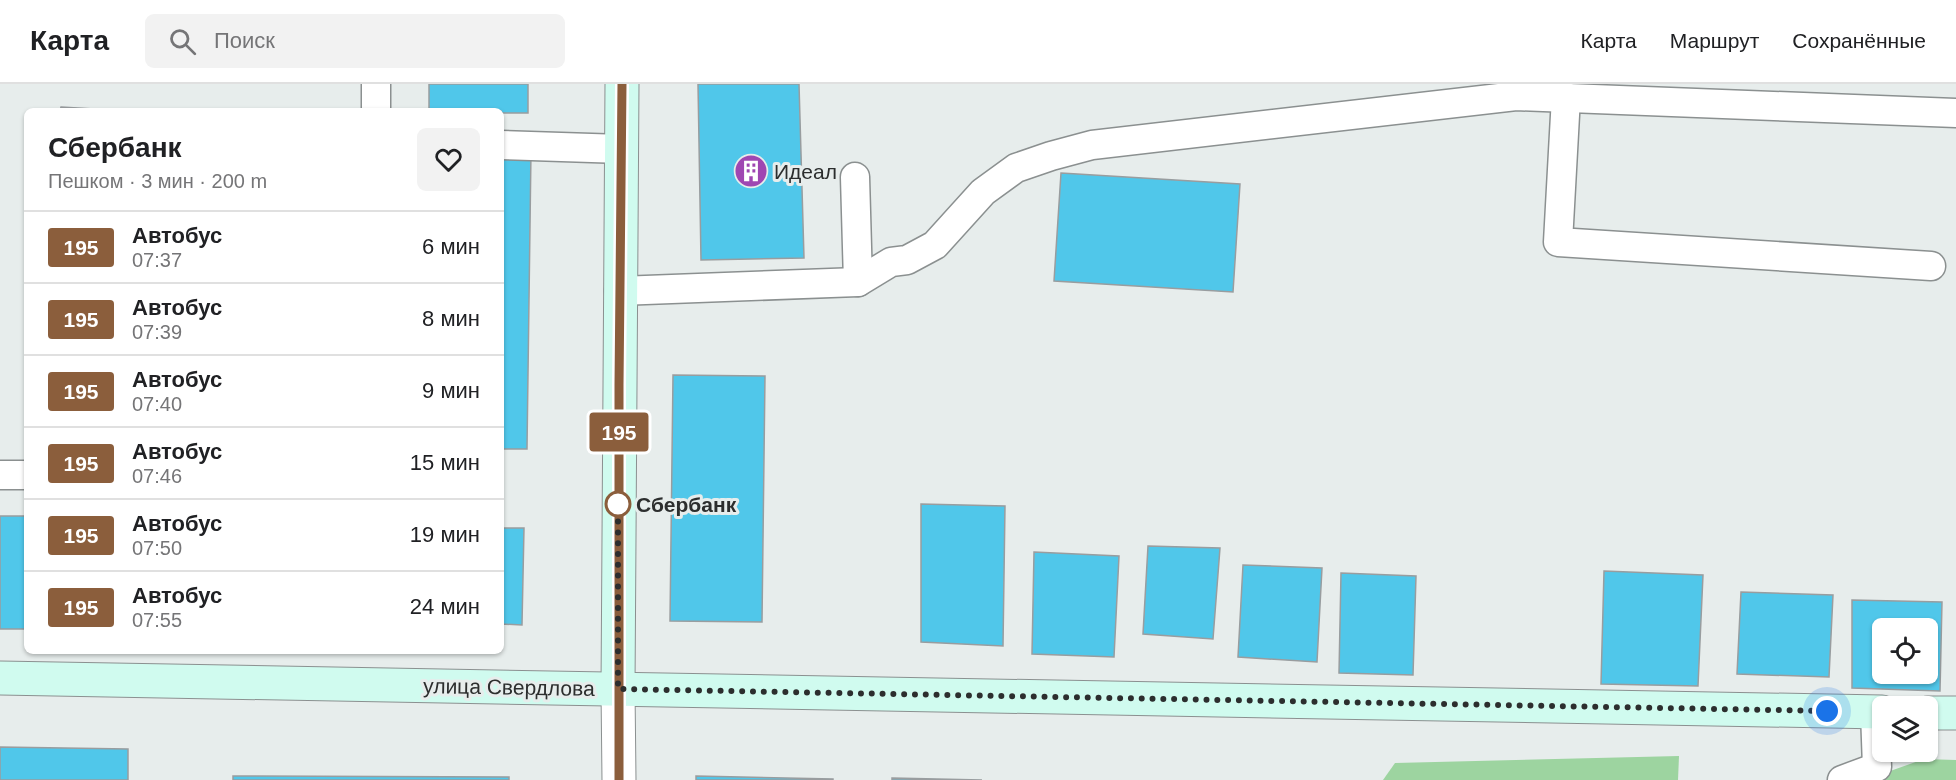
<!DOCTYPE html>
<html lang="ru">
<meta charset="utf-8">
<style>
:root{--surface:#fff;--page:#f2f2f2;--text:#202124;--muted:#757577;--line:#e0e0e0}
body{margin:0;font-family:Helvetica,sans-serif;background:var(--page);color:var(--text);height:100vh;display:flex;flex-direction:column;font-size:22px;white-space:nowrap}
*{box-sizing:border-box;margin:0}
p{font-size:20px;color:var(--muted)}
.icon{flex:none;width:33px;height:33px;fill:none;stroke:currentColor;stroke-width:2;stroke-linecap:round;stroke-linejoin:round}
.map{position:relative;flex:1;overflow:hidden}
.details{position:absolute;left:24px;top:24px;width:480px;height:546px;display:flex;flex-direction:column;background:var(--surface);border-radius:9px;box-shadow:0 2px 4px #0004}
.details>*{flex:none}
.badge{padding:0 12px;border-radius:4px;font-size:21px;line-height:39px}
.controls{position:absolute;left:1872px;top:534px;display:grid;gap:12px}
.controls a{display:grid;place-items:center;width:66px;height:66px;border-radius:9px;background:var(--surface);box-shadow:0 2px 4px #0004;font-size:30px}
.you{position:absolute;width:30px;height:30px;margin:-15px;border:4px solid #fff;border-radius:50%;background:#1a73e8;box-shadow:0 0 0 9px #1a73e833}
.map>.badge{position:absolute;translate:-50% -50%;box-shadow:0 0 0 3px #fff}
.round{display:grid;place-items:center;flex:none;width:63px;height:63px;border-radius:9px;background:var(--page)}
.summary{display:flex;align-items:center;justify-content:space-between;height:102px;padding:0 24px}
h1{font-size:28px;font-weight:600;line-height:45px}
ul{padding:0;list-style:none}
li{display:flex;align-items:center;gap:18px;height:72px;padding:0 24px;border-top:2px solid var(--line)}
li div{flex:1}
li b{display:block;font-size:22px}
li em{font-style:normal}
li .badge{min-width:66px;font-weight:700;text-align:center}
header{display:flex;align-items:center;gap:36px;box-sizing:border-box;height:84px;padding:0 30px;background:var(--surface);border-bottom:2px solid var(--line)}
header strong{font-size:28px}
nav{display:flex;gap:33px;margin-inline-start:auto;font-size:21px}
.search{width:420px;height:54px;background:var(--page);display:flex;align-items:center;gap:15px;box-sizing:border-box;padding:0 21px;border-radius:9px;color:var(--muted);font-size:22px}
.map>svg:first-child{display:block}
.green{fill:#9dd4a0}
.building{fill:#50c7ea;stroke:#999d9f;stroke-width:1.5;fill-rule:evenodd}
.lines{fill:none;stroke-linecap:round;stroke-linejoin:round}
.lane-casing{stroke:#8b9090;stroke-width:31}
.street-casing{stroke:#8b9090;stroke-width:35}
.secondary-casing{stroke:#8b9090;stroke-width:35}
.lane{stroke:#fff;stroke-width:28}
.street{stroke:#fff;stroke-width:33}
.secondary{stroke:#d0fbef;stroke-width:33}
.line-casing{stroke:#fff;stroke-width:14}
.line{stroke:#8b5e3c;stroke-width:9}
.walk{stroke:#2c2e2e;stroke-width:6;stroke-dasharray:0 10.8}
.stop-dot{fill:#fff;stroke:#8b5e3c;stroke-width:3}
.labels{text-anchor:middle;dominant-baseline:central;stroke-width:6;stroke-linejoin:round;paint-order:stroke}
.poi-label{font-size:21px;fill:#2c2e2e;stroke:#e7edec;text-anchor:start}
.stop-label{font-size:21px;font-weight:bold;fill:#2c2e2e;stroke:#e7edec;text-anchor:start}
.street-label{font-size:21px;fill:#2c2e2e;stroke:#e7edec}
</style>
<header>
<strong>Карта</strong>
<div class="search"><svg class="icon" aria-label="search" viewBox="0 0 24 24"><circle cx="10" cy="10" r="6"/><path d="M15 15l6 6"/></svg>Поиск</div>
<nav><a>Карта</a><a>Маршрут</a><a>Сохранённые</a></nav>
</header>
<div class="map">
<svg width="1956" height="696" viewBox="0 0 1956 696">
<rect width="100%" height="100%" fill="#e7edec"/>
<g class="green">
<polygon points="1679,672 1678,696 1383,696 1395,679"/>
<polygon points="1924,675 1956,676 1956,696 1865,696"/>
</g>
<g class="building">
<polygon points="429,0 528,0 528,29 501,29 501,27 429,27"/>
<polygon points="698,0 799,0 804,174 701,176"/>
<polygon points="61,23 128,27 60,27"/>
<polygon points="501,65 531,67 527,365 501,365"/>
<polygon points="1061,89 1240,100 1233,208 1054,197"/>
<polygon points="673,291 765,292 762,538 670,537"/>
<polygon points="921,420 1005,422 1003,562 921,558"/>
<rect x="0" y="432" width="27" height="113"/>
<polygon points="501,444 524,444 522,541 501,540"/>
<polygon points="1148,462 1220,464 1213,555 1143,550"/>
<polygon points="1034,468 1119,472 1114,573 1032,570"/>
<polygon points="1243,481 1322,484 1317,578 1238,573"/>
<polygon points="1604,487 1703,491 1698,602 1601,600"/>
<polygon points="1341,489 1416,492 1413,591 1339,589"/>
<polygon points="1741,508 1833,511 1829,593 1737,590"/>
<path d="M 1852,516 L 1942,518 L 1940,607 L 1852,604 ZM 1882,544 L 1928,544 L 1928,590 L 1882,590 Z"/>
<polygon points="0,663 128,665 128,696 0,696"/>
<polygon points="233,692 509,693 509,696 233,696"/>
<polygon points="696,692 833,695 833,696 696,696"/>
<polygon points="892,694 982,696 892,696"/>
</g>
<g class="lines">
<defs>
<g id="lane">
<polyline points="1566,13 1558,158 1931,182"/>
<polyline points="376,27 376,0"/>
<polyline points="501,61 622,65"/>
<polyline points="855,93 858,198"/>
<polyline points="619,207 858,198 891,178 907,176 935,161 983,108 1016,84 1051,72 1092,61 1516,12 1956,29"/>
<polyline points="0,391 27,391"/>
<polyline points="1842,696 1877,683 1875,628"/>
</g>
<polyline id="street" points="618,605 619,696"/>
<g id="secondary">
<polyline points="0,594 1882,628"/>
<polyline points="618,605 622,0"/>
<polyline points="1928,629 1956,629"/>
</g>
</defs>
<use href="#lane" class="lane-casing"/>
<use href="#street" class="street-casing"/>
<use href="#secondary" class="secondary-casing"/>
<use href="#lane" class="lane"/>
<use href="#street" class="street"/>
<use href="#secondary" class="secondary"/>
</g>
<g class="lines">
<defs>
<polyline id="line" points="619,696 619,301 622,0"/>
</defs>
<use href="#line" class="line-casing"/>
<use href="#line" class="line"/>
<polyline class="walk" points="618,420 618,418 618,605 1827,627"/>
</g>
<defs>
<symbol id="building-disc" viewBox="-11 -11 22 22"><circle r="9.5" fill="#9f46b2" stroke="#e7edec"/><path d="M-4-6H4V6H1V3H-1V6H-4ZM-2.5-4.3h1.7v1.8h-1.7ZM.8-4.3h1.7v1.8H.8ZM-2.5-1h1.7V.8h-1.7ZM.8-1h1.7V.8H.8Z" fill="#fff"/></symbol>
</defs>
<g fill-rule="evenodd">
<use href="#building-disc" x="732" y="68" width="38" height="38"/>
</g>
<circle class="stop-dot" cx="618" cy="420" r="12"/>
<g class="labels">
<g class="poi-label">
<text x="774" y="87">Идеал</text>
</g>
<g class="stop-label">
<text x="636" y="420">Сбербанк</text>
</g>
<g class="street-label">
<text transform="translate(509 603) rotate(1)">улица Свердлова</text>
</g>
</g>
</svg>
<div class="controls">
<a><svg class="icon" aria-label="locate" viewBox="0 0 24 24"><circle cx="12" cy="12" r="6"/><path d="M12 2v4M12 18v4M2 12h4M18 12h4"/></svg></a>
<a><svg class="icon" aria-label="layers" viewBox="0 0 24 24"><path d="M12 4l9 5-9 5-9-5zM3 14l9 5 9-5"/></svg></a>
</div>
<div class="you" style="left:1827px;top:627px"></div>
<b class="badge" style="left:619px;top:348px;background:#8b5e3c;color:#fff">195</b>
<section class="details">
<div class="summary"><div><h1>Сбербанк</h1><p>Пешком · 3 мин · 200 m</p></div><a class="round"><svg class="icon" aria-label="heart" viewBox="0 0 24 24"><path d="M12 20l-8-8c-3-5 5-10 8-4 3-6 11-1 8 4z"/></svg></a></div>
<ul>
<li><span class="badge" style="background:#8b5e3c;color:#fff">195</span><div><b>Автобус</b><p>07:37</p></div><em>6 мин</em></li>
<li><span class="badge" style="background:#8b5e3c;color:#fff">195</span><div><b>Автобус</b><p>07:39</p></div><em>8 мин</em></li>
<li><span class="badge" style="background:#8b5e3c;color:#fff">195</span><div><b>Автобус</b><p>07:40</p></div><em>9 мин</em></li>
<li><span class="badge" style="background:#8b5e3c;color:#fff">195</span><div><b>Автобус</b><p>07:46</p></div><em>15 мин</em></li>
<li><span class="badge" style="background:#8b5e3c;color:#fff">195</span><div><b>Автобус</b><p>07:50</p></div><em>19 мин</em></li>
<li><span class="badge" style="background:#8b5e3c;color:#fff">195</span><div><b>Автобус</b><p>07:55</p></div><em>24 мин</em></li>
</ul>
</section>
</div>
